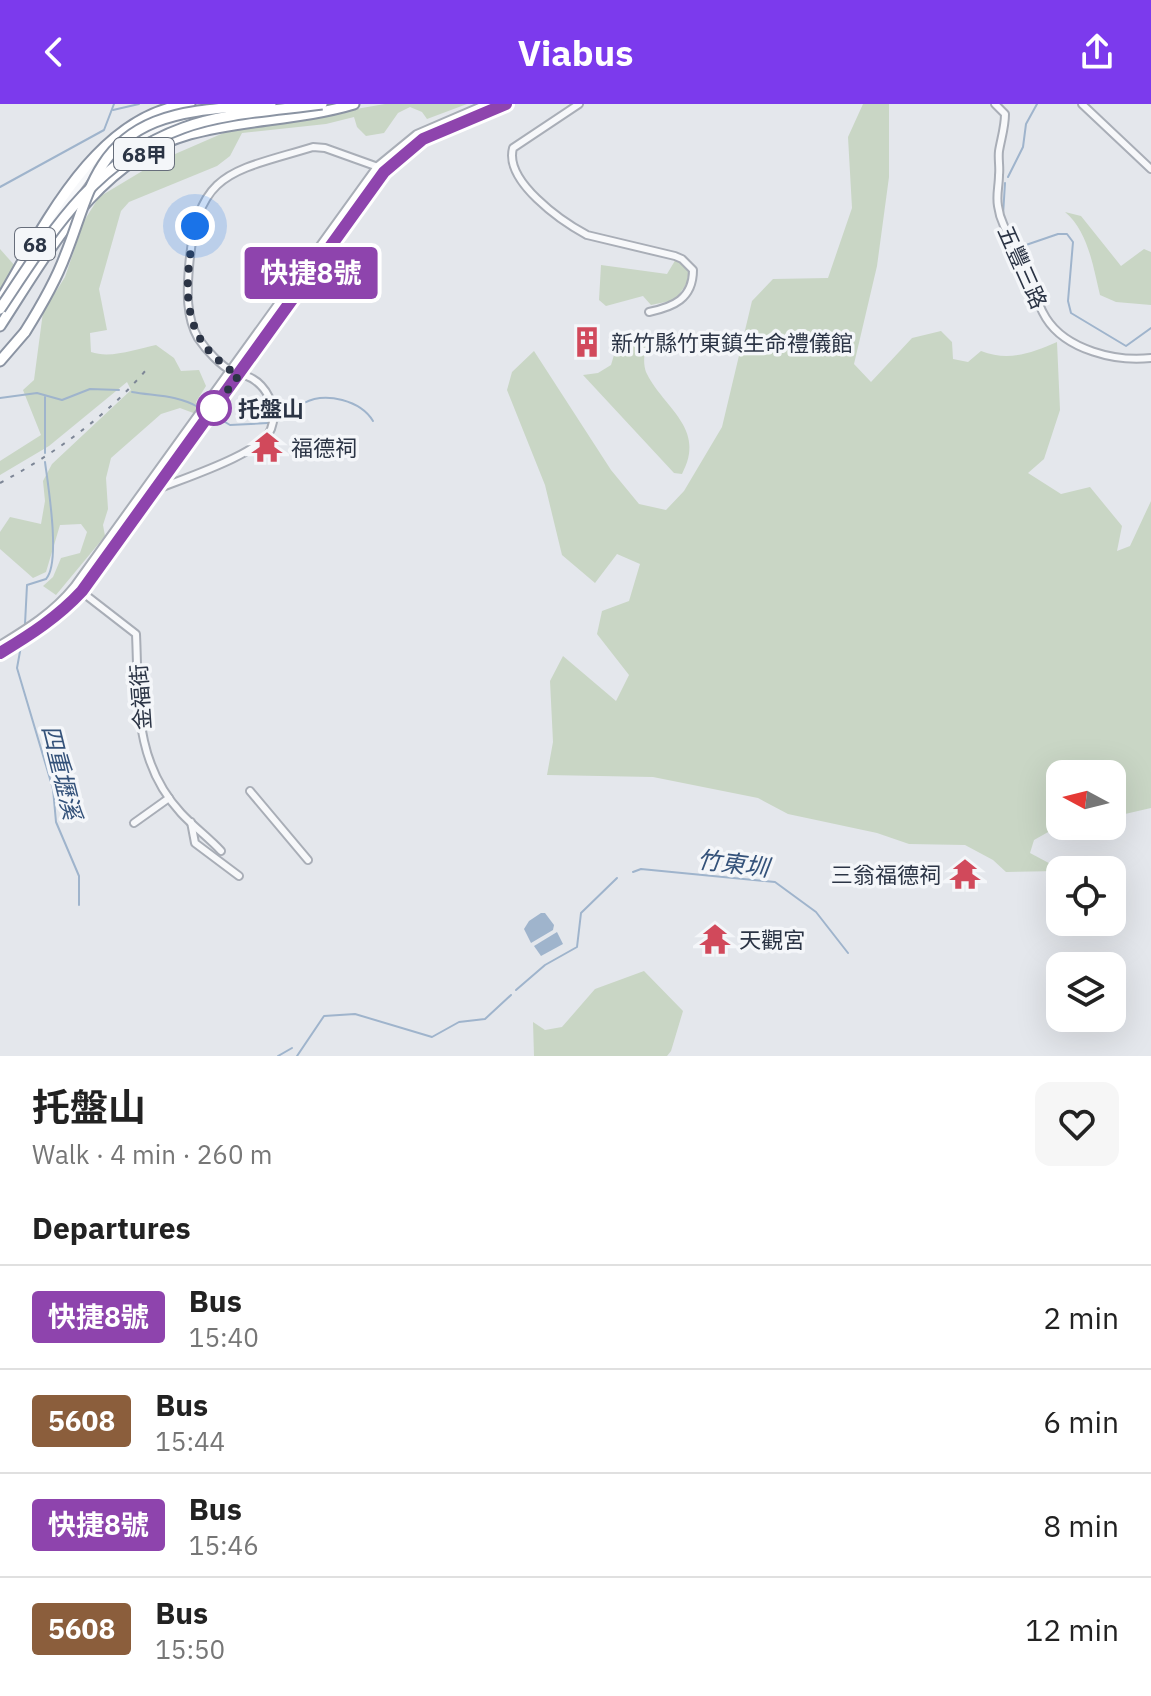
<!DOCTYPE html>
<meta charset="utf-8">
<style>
:root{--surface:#fff;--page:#f6f6f6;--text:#222;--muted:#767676;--line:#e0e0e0;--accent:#7c3aed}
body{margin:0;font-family:"IBM Plex Sans","Noto Sans TC",sans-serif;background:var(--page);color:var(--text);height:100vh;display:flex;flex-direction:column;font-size:30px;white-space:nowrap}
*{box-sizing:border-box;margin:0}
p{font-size:26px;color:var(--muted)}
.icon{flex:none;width:44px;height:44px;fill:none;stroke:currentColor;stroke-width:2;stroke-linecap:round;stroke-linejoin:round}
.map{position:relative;height:952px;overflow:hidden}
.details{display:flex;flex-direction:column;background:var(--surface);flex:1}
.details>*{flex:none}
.badge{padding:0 16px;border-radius:6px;font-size:28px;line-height:52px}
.needle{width:52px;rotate:277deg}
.tools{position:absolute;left:1046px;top:656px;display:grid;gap:16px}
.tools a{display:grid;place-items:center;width:80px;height:80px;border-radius:16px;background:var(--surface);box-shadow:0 8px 32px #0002;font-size:40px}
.you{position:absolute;width:40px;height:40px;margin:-20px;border:6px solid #fff;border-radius:50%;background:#1a73e8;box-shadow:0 0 0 12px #1a73e833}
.map>.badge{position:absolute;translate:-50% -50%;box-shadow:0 0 0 4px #fff}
h2{padding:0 32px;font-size:30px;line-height:72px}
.round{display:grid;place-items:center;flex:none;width:84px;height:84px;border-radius:16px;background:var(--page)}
.head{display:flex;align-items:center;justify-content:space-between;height:136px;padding:0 32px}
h1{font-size:38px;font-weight:700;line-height:60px}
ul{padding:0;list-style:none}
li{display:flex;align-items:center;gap:24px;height:104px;padding:0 32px;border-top:2px solid var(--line)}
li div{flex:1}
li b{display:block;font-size:30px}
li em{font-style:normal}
li .badge{min-width:88px;font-weight:700;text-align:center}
header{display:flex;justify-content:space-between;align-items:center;height:104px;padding:0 32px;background:var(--accent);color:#fff;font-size:36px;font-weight:700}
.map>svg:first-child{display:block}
.green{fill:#c9d6c5}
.water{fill:#9fb4cc}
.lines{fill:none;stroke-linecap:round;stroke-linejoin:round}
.stream{stroke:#9fb4cc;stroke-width:2}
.minor-casing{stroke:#a9aeb7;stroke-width:10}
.secondary-casing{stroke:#a9aeb7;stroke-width:12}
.trunk-casing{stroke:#8b94a3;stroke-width:13}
.minor{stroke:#f7f8fa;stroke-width:6}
.secondary{stroke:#fff;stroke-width:8}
.trunk{stroke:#fff;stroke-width:9}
.rail{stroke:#7d8696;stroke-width:2;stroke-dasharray:4 8;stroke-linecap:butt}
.trunk-bridge-casing{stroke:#8b94a3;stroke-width:13;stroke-linecap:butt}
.trunk-bridge{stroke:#fff;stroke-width:9}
.line-casing{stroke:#fff;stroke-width:18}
.line{stroke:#8e44ad;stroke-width:12}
.walk{stroke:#2b3445;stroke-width:8;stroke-dasharray:0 14.4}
.stop-dot{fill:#fff;stroke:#8e44ad;stroke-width:4}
.labels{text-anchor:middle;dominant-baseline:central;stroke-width:7;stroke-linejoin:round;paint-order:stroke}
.shield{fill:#f4f6f9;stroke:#676e7b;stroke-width:2}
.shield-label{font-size:20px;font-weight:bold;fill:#2b3445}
.street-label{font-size:22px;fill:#2b3445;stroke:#f4f6f9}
.poi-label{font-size:22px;fill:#2b3445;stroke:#f4f6f9;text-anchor:start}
.stop-label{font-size:22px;font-weight:bold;fill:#2b3445;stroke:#f4f6f9;text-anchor:start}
.water-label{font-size:24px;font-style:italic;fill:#34527a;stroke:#f4f6f9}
</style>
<header><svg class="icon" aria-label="back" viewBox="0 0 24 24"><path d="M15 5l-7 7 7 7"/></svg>Viabus<svg class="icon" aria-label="share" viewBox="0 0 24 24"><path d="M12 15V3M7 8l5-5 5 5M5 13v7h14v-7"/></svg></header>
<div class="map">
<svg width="1151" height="952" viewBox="0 0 1151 952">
<rect width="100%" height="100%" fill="#e4e7ec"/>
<g class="green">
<path d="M 385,0 L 467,0 L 427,15 L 422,8 L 410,3 L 398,9 L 384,29 L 366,32 L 357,23 L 354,13 L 326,20 L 242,29 L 230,52 L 217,62 L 129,98 L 121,107 L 99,185 L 107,226 L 90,229 L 91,248 C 110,255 137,245 156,241 L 174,254 L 181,267 L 199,266 L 206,282 L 196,298 L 201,304 L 196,310 L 180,304 L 161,310 L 111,354 L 106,374 L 108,405 L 103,421 L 105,432 L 56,491 L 43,482 L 53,473 L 61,454 L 80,449 L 87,428 L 81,420 L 60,421 L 46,468 L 33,474 L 0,445 L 0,428 L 10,413 L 41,420 L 45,397 L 43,377 L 52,360 L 131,286 L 127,278 L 49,342 L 0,371 L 0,357 L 41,331 L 23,286 L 34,276 L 43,208 L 65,173 L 84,117 L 99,93 L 159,57 L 228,27 Z"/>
<path d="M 863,0 L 889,0 L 889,73 L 877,162 L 854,260 L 871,278 L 912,234 L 941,227 L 952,238 L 953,255 L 968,258 L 981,247 C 1009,258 1031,249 1057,238 L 1060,306 L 1044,355 L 1028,369 L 1061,390 L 1090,383 L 1122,422 L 1117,447 L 1130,442 L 1151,397 L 1151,704 L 1112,713 L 1112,670 L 1060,670 L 1060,722 L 1070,722 L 1050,727 L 1034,736 L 1030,749 L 1062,766 L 1060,767 L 1006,768 L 993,756 L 965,741 L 909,740 L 877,729 L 788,710 L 758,694 L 653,673 L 547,671 L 553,638 L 550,577 L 563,552 L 616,597 L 629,571 L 597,530 L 602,507 L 629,497 L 640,460 L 617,450 L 595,479 L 562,451 L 545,381 L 507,286 L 512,268 L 534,247 L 611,366 L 639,400 L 666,406 L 684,387 L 722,323 L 752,197 L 773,175 L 828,174 L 852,104 L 848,33 Z"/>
<path d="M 1065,108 L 1081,112 L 1121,162 L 1144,145 L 1151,148 L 1151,201 L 1116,198 L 1100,191 C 1093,162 1088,127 1065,108 Z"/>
<polygon points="0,145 16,163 0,191"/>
<polygon points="676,155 685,161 689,170 687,179 675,196 651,201 643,192 606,202 599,196 601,161 667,170"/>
<path d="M 650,227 C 646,239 641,258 647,270 C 664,304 707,325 682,370 L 674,369 L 583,271 L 598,269 L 611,261 L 617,241 Z"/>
<polygon points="644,867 683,907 671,947 667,952 534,952 533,918 545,926 562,923 595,885"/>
</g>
<g class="water">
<polygon points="541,809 545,809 554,821 553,826 531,839 524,825 529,817"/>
<polygon points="557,828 563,840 541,852 534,842"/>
</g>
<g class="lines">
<g class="stream">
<polyline points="113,6 139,0"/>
<polyline points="1008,73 1023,43 1026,20 1037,0"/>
<polyline points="0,83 104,26 114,0"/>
<polyline points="1003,111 1005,79"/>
<polyline points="1010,127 1023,142 1058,130 1067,130 1073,138 1068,197 1071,209 1126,242 1151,224"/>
<path d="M 132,288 C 154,292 178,291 198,303"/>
<polyline points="45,293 45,349"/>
<polyline points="0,294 37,289 62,296 90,285 119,286"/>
<polyline points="215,312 230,321 268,319"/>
<path d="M 278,317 C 288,313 295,304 304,299 C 326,287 361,297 373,317"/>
<path d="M 25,520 L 27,481 L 46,475 C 61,459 48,381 45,358"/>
<polyline points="21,542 17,564 53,685 56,718 79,772 79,801"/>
<polyline points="633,768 641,765 775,778 816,808 848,849"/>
<polyline points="516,886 545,861 577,843 581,809 617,774"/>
<polyline points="278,952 292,944"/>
<polyline points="297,952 324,912 355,910 432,933 459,918 485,915 511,891"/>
</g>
<defs>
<g id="minor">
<path d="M 579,0 L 513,44 C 504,77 561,117 587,131 L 675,152 L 682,155 L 693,166 C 693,195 673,203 649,208"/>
<path d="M 995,0 L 1005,10 C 1005,23 1001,35 999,47 C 998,55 1000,63 999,71 C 999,82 996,91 998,102 C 1001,125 1015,137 1024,157 C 1032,176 1035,197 1046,214 C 1066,246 1116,258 1151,254"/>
<polyline points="1082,0 1151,65"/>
<polyline points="126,38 170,21 207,13"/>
<polyline points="105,66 138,37"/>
<polyline points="43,131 100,53"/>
<path d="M 155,386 C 181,375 262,350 271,325 C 279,304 266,278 244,271 C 237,269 239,272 233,268 C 221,262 206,246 198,234 C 186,213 187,187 189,163 C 197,66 231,68 313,43 L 325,44 L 378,63"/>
<path d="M 78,485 L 136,530 C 139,595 133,657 181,709 C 194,723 209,734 221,747"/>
<polyline points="250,687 308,756"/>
<polyline points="191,718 195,739 239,772"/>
<polyline points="134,719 169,694"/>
</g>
<g id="secondary">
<path d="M 0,542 C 28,525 54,509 75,483 L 378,63 L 417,31 L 489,0"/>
<path d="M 0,549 C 30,531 58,513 82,487 L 384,68 L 423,35 L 506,0"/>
</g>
<g id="trunk">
<path d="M 0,197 C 43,124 96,10 190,0"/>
<path d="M 0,222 C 49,147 97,56 190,30 C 244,15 301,16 354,0"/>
<polyline points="0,257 25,228"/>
</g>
</defs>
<use href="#minor" class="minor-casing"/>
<use href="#secondary" class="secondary-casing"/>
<use href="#trunk" class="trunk-casing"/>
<use href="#minor" class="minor"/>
<use href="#secondary" class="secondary"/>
<use href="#trunk" class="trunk"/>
<path class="rail" d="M 0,379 C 54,350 106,313 146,266"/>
<defs>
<g id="trunk-bridge">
<path d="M 0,205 C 50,130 94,56 183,24 C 222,9 280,6 322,0"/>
<path d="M 25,228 C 40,204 55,179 65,152 C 87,98 93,43 155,18 C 190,4 232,4 271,0"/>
</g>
</defs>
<use href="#trunk-bridge" class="trunk-bridge-casing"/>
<use href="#trunk-bridge" class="trunk-bridge"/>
</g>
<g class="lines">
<defs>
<path id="line" d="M 0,549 C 30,531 58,513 82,487 L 384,68 L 423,35 L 506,0"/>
</defs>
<use href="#line" class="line-casing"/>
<use href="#line" class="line"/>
<path class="walk" d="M 195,122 C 187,166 178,218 214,252 C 222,259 229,267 239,271 L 209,311 L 214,304"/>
</g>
<defs>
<symbol id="building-bare" viewBox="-9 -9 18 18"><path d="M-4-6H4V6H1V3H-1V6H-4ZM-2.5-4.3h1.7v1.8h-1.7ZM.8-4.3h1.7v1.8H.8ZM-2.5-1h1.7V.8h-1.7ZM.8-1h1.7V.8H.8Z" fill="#d1495b" stroke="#f4f6f9" stroke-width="2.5" paint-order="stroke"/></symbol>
<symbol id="temple-bare" viewBox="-9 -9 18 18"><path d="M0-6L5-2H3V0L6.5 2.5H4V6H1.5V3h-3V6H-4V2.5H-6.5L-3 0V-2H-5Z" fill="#d1495b" stroke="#f4f6f9" stroke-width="2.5" paint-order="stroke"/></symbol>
</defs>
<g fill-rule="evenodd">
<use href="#building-bare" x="565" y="216" width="44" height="44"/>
<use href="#temple-bare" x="245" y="321" width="44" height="44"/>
<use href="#temple-bare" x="943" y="748" width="44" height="44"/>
<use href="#temple-bare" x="693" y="813" width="44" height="44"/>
</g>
<circle class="stop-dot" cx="214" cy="304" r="16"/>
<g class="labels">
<g class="shield">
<rect x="114" y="34" width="60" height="32" rx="6"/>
<rect x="15" y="124" width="40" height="32" rx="6"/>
</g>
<g class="shield-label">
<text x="144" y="50">68甲</text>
<text x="35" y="140">68</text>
</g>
<g class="street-label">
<text transform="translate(1023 163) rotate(66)">五豐三路</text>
<text transform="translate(140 593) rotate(-94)">金福街</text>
</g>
<g class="poi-label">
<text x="611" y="238">新竹縣竹東鎮生命禮儀館</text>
<text x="291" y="343">福德祠</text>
<text x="941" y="770" text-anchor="end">三翁福德祠</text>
<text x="739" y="835">天觀宮</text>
</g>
<g class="stop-label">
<text x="238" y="304">托盤山</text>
</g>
<g class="water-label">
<text transform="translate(62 668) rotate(76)">四重壢溪</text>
<text transform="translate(733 759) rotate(7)">竹東圳</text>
</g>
</g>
</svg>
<div class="tools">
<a><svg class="needle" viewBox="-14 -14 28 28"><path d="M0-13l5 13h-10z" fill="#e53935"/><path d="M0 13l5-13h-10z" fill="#767676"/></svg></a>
<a><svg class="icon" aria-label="locate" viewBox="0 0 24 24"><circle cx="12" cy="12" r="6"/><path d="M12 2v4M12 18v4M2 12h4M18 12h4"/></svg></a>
<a><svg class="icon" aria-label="layers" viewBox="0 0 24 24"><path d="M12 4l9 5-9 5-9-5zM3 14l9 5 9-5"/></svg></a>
</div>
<div class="you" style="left:195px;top:122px"></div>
<b class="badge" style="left:311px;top:169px;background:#8e44ad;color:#fff">快捷8號</b>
</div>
<section class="details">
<div class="head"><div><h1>托盤山</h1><p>Walk · 4 min · 260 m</p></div><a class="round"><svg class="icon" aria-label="heart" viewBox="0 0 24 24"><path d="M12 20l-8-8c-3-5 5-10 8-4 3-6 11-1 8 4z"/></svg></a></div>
<h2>Departures</h2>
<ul>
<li><span class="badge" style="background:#8e44ad;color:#fff">快捷8號</span><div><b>Bus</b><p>15:40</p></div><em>2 min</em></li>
<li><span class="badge" style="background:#8b5e3c;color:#fff">5608</span><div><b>Bus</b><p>15:44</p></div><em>6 min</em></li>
<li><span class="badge" style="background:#8e44ad;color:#fff">快捷8號</span><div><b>Bus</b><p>15:46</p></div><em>8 min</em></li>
<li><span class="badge" style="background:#8b5e3c;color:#fff">5608</span><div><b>Bus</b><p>15:50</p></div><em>12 min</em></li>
</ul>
</section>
